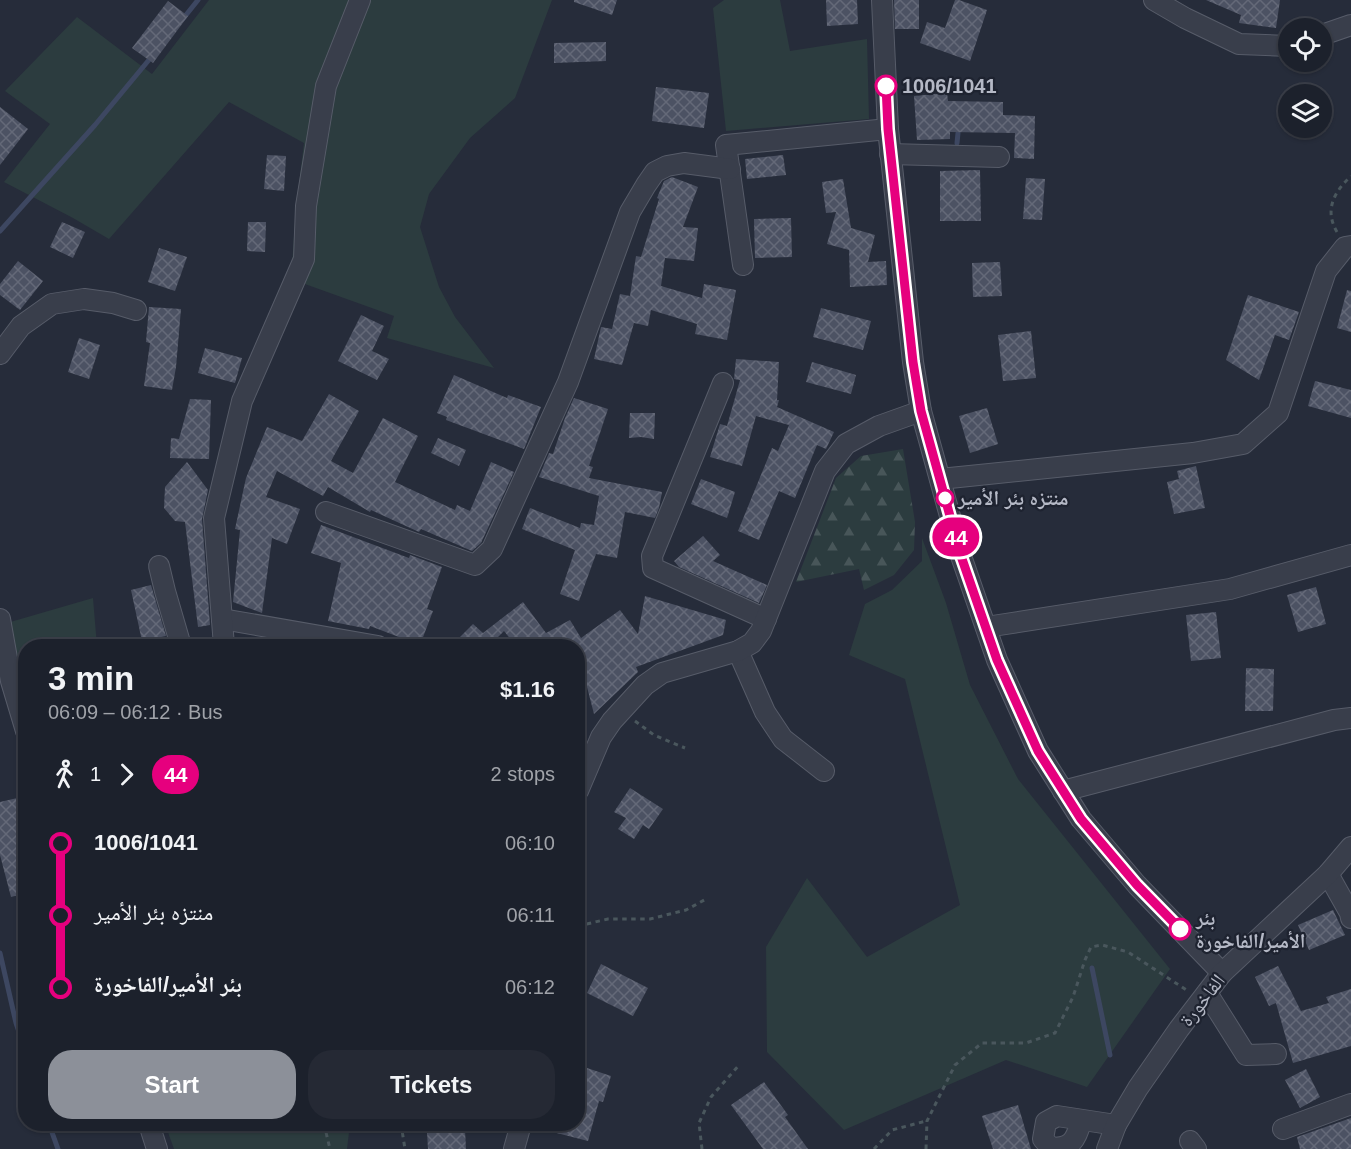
<!DOCTYPE html>
<meta charset="utf-8">
<style>
:root{--surface:#1c212c;--page:#252934;--text:#f1f3f6;--muted:#a0a3a9;--line:#3a3e48;--accent:#8c9099}
body{margin:0;font-family:Helvetica,"Noto Naskh Arabic",sans-serif;background:var(--page);color:var(--text);height:100vh;display:flex;flex-direction:column;font-size:22px;white-space:nowrap}
*{box-sizing:border-box;margin:0}
p{font-size:20px;color:var(--muted)}
.icon{flex:none;width:33px;height:33px;fill:none;stroke:currentColor;stroke-width:2;stroke-linecap:round;stroke-linejoin:round}
.map{position:relative;flex:1;overflow:hidden}
.drawer{position:absolute;left:18px;top:639px;width:567px;height:492px;display:flex;flex-direction:column;background:var(--surface);border-radius:24px;box-shadow:0 2px 4px #0004,0 0 0 2px var(--line)}
.drawer>*{flex:none}
.badge{padding:0 12px;border-radius:20px;font-size:21px;line-height:39px}
.tools{position:absolute;left:1278px;top:18px;display:grid;gap:12px}
.tools a{display:grid;place-items:center;width:54px;height:54px;border-radius:50%;background:var(--surface);box-shadow:0 2px 4px #0004,0 0 0 2px var(--line);font-size:30px}
.map>.badge{position:absolute;translate:-50% -50%;box-shadow:0 0 0 3px #fff}
.legs{display:flex;align-items:center;gap:9px;height:66px;padding:0 30px;font-size:20px}
.legs p{margin-inline-start:auto}
.summary{display:flex;align-items:center;justify-content:space-between;height:102px;padding:0 30px}
h1{font-size:33px;font-weight:700;line-height:45px}
.button{display:flex;gap:12px;margin-top:auto;padding:12px 30px}
.button a{flex:1;height:69px;border-radius:24px;background:var(--accent);color:#fff;font-size:24px;font-weight:700;line-height:69px;text-align:center}
.button a+a{background:var(--page);color:var(--text)}
ul{padding:0 30px;list-style:none}
li{display:flex;align-items:center;gap:21px;height:72px;font-size:22px}
li i{display:grid;place-items:center;width:9px;height:100%;margin:0 8px;background:currentColor}
li i::after{content:'';width:15px;height:15px;margin:-8px;border:4px solid;border-radius:50%;background:var(--surface)}
li p{margin-inline-start:auto}
li:first-child i{background:linear-gradient(#0000 50%,currentColor 0)}
li:last-child i{background:linear-gradient(currentColor 50%,#0000 0)}
.map>svg:first-child{display:block}
.grass{fill:#2c3c3f}
.forest{fill:url(#forest-firs)}
.lines{fill:none;stroke-linecap:round;stroke-linejoin:round}
.stream{stroke:#3d4761;stroke-width:5}
.building{fill:url(#building-cross-hatch)}
.minor-casing{stroke:#575c69;stroke-width:22}
.path{stroke:#4a575d;stroke-width:3;stroke-dasharray:4.5 4.5;stroke-linecap:butt}
.minor{stroke:#393e4b;stroke-width:20}
.line-1-casing{stroke:#fff;stroke-width:14}
.line-1{stroke:#e6007e;stroke-width:9}
.stop-1-dot{fill:#fff;stroke:#e6007e;stroke-width:3}
.labels{text-anchor:middle;dominant-baseline:central;stroke-width:4.5;stroke-linejoin:round;paint-order:stroke}
.stop-label{font-size:20px;font-weight:bold;fill:#b5b9c6;stroke:#1e2330;text-anchor:start}
.street-label{font-size:20px;fill:#b5b9c6;stroke:#1e2330}
</style>
<div class="map">
<svg width="1351" height="1149" viewBox="0 0 1351 1149">
<defs>
<pattern id="forest-firs" width="22" height="20" patternUnits="userSpaceOnUse" patternTransform="scale(1.5)"><rect width="22" height="20" fill="#2c3c3f"/><path d="M5 1l3.5 6h-7zM16 11l3.5 6h-7z" fill="#485659"/></pattern>
<pattern id="building-cross-hatch" width="8" height="8" patternUnits="userSpaceOnUse" patternTransform="scale(1.5)"><rect width="8" height="8" fill="#4c5263"/><path d="M0 0l8 8M0 8l8-8" fill="none" stroke="#646978"/></pattern>
</defs>
<rect width="100%" height="100%" fill="#262c3a"/>
<g class="grass">
<polygon points="209,0 552,0 515,98 470,138 429,194 420,227 439,287 455,317 494,368 387,338 394,316 291,279 296,208 304,143 229,102 109,239 73,218 4,182 50,124 5,91 77,17 152,74"/>
<polygon points="724,0 780,0 790,51 867,39 869,119 726,131 713,8"/>
<polygon points="922,538 946,603 970,685 1018,779 1170,969 1087,1087 1006,1060 844,1130 767,1052 766,947 807,878 867,957 960,905 905,679 849,655 865,604 892,590 922,561"/>
<polygon points="93,598 97,646 26,646 25,713 0,625"/>
<polygon points="165,1124 350,1124 347,1149 174,1149"/>
</g>
<polygon class="forest" points="903,449 915,522 914,550 894,575 864,590 859,569 796,582 836,478 861,456"/>
<g class="lines">
<g class="stream">
<polyline points="182,20 198,0"/>
<polyline points="957,143 958,133"/>
<polyline points="0,231 95,125 153,55"/>
<polyline points="0,953 16,1023 26,1053"/>
<polyline points="1092,968 1110,1055"/>
<polyline points="49,1124 58,1149"/>
</g>
</g>
<g class="building">
<polygon points="574,0 617,0 612,15 574,2"/>
<polygon points="826,0 857,0 858,24 827,26"/>
<polygon points="894,0 919,0 919,29 895,29"/>
<polygon points="955,0 959,0 987,10 970,61 920,43 927,22 945,28"/>
<polygon points="1206,0 1280,0 1276,28 1239,23 1241,15"/>
<polygon points="168,1 188,16 153,63 132,48"/>
<polygon points="606,42 606,61 554,63 554,43"/>
<polygon points="656,87 709,93 704,128 652,121"/>
<polygon points="947,93 948,101 1003,102 1003,115 1035,116 1034,159 1014,158 1015,133 950,132 950,139 917,140 914,96"/>
<polygon points="0,107 28,129 0,165"/>
<polygon points="267,155 286,156 284,191 264,189"/>
<polygon points="783,155 786,175 747,179 745,159"/>
<polygon points="980,170 981,221 940,221 940,171"/>
<polygon points="672,177 698,187 683,227 698,228 694,261 665,258 661,286 702,298 704,284 736,290 727,340 695,334 697,324 651,310 648,326 634,323 622,365 594,359 601,327 612,329 620,294 630,296 636,256 641,257 659,199 657,198 664,181"/>
<polygon points="1026,178 1045,179 1042,220 1023,219"/>
<polygon points="843,179 851,228 875,235 868,262 886,261 887,285 850,287 849,250 827,244 836,212 826,213 822,182"/>
<polygon points="791,218 792,257 755,258 754,219"/>
<polygon points="62,222 85,232 73,258 50,247"/>
<polygon points="248,222 266,222 265,252 247,251"/>
<polygon points="159,248 187,257 175,291 148,282"/>
<polygon points="18,261 43,281 20,310 0,295 0,284"/>
<polygon points="1000,262 1002,296 973,297 972,263"/>
<polygon points="1347,290 1351,291 1351,332 1337,328"/>
<polygon points="1248,295 1299,312 1289,340 1275,335 1259,380 1226,360"/>
<polygon points="149,307 181,309 176,367 172,390 144,386 150,343 146,342"/>
<polygon points="821,308 871,321 863,350 813,337"/>
<polygon points="361,315 384,326 372,351 389,359 377,380 338,361"/>
<polygon points="1031,331 1036,378 1003,381 998,335"/>
<polygon points="79,338 100,345 89,379 68,372"/>
<polygon points="205,348 242,358 235,383 198,373"/>
<polygon points="736,359 779,362 777,400 779,400 777,407 834,432 826,449 817,445 795,498 779,491 759,540 738,531 772,448 778,451 789,425 756,416 742,466 710,457 720,424 727,426 740,380 734,379"/>
<polygon points="812,362 856,375 851,394 806,382"/>
<polygon points="454,375 507,398 508,395 541,407 524,449 446,420 447,417 437,413"/>
<polygon points="1315,381 1351,390 1351,418 1308,406"/>
<polygon points="329,394 359,411 331,461 353,473 383,418 418,436 395,482 455,510 457,505 470,511 491,462 514,472 481,543 472,551 421,529 419,532 371,510 370,512 328,487 323,496 277,471 266,497 300,509 287,544 272,538 262,613 233,602 240,530 235,529 246,478 267,427 302,441"/>
<polygon points="574,398 608,409 589,466 593,467 589,478 662,492 659,508 655,518 625,512 617,558 596,554 579,601 560,594 575,550 522,529 530,508 580,528 581,523 594,525 599,496 539,477 549,453 553,454 565,418"/>
<polygon points="190,399 211,400 209,459 170,458 171,438 179,439"/>
<polygon points="987,408 998,444 970,453 959,416"/>
<polygon points="630,413 655,413 654,439 641,437 629,438"/>
<polygon points="438,438 466,450 459,466 431,453"/>
<polygon points="187,462 208,490 202,519 210,625 198,627 185,522 175,521 164,508 165,487"/>
<polygon points="1196,466 1205,508 1174,514 1167,482 1179,479 1177,471"/>
<polygon points="701,479 735,492 727,518 691,504"/>
<polygon points="321,525 409,558 410,555 442,567 427,609 433,611 420,645 370,626 369,629 328,621 341,563 311,553"/>
<polygon points="703,536 720,555 713,561 767,585 759,603 679,567 674,561"/>
<polygon points="151,585 166,636 142,641 131,590"/>
<polygon points="1316,587 1326,624 1298,632 1287,595"/>
<polygon points="645,596 726,620 723,635 636,667 638,672 594,714 580,660 578,661 578,646 516,646 504,631 493,642 498,646 451,646 473,624 483,633 523,602 546,633 570,620 581,638 620,610 638,634"/>
<polygon points="1216,612 1221,658 1191,661 1186,615"/>
<polygon points="1246,668 1274,669 1273,711 1245,711"/>
<polygon points="630,788 663,809 649,829 643,825 634,839 618,829 626,818 614,812"/>
<polygon points="26,796 26,893 11,897 0,855 0,802"/>
<polygon points="1333,910 1345,935 1309,950 1298,925"/>
<polygon points="601,964 648,988 633,1016 587,993"/>
<polygon points="1278,966 1301,1011 1329,1003 1326,997 1351,989 1351,1046 1293,1063 1276,1003 1269,1006 1255,977"/>
<polygon points="578,1065 611,1076 603,1102 599,1101 588,1141 537,1128 537,1124 578,1124"/>
<polygon points="1306,1069 1320,1097 1300,1108 1285,1080"/>
<polygon points="764,1082 788,1115 785,1117 808,1149 763,1149 731,1105"/>
<polygon points="1018,1105 1031,1149 993,1149 982,1116"/>
<polygon points="1351,1118 1351,1149 1300,1149 1297,1137"/>
<polygon points="465,1130 466,1149 428,1149 427,1132"/>
</g>
<g class="lines">
<defs>
<g id="minor">
<polyline points="882,0 888,129 913,362 921,411 961,556 997,660 1038,751 1081,819 1137,885 1222,973"/>
<polyline points="1154,0 1185,18 1239,44 1288,46"/>
<polyline points="1322,35 1351,25"/>
<polyline points="890,154 999,157"/>
<polyline points="743,265 726,145 888,129"/>
<polyline points="0,354 21,326 52,304 84,299 113,303 136,310"/>
<polyline points="723,383 652,556 653,568 766,619"/>
<polyline points="940,479 1193,453 1243,444 1278,413 1326,271 1345,247 1351,246"/>
<polyline points="326,512 475,565 492,549 568,382 630,212 646,185 655,172 667,166 684,163 730,169"/>
<polyline points="159,566 165,591 181,646"/>
<polyline points="0,619 11,681 26,731"/>
<polyline points="222,619 378,646"/>
<polyline points="986,627 1230,589 1351,555"/>
<polyline points="224,646 214,518 242,401 304,259 306,206 326,86 360,0"/>
<polyline points="738,651 765,712 783,739 824,771"/>
<polyline points="578,791 601,737 612,721 645,685 662,673 738,651 752,643 761,631 825,471 846,444 879,426 921,411"/>
<polyline points="1063,791 1334,720 1351,718"/>
<polyline points="1328,874 1350,913 1351,918"/>
<polyline points="1207,993 1246,1055 1276,1054"/>
<path d="M 1082,1120 C 1075,1139 1074,1148 1051,1148 L 1043,1139 L 1046,1122 L 1057,1116 L 1116,1125"/>
<polyline points="149,1124 157,1149"/>
<polyline points="1283,1129 1351,1104"/>
<polyline points="1190,1141 1196,1149"/>
<polyline points="514,1149 521,1124"/>
<polyline points="1107,1149 1116,1125 1138,1088 1179,1029 1222,973 1328,874 1351,847"/>
</g>
</defs>
<use href="#minor" class="minor-casing"/>
<g class="path">
<path d="M 1337,232 C 1324,210 1334,192 1351,176"/>
<polyline points="635,721 654,735 685,748"/>
<polyline points="578,926 608,919 650,919 686,910 708,898"/>
<polyline points="324,1124 330,1149"/>
<polyline points="401,1124 405,1149"/>
<polyline points="702,1149 699,1123 711,1097 740,1064"/>
<polyline points="874,1149 892,1130 926,1121"/>
<polyline points="926,1149 927,1121 955,1065 982,1043 1026,1043 1055,1033 1073,997 1085,960 1091,947 1102,945 1128,952 1188,991"/>
</g>
<use href="#minor" class="minor"/>
</g>
<g class="lines">
<defs>
<polyline id="line-1" points="886,86 888,129 913,362 921,411 961,556 997,660 1038,751 1081,819 1137,885 1180,929"/>
</defs>
<use href="#line-1" class="line-1-casing"/>
<use href="#line-1" class="line-1"/>
</g>
<g class="stop-1-dot">
<circle cx="886" cy="86" r="10"/>
<circle cx="945" cy="498" r="8"/>
<circle cx="1180" cy="929" r="10"/>
</g>
<g class="labels">
<g class="stop-label">
<text x="902" y="86">1006/1041</text>
<text x="958" y="498">منتزه بئر الأمير</text>
<text x="1196" y="918">بئر<tspan x="1196" dy="23">الأمير/الفاخورة</tspan></text>
</g>
<g class="street-label">
<text transform="translate(1202 1000) rotate(-52)">الفاخورة</text>
</g>
</g>
</svg>
<div class="tools">
<a><svg class="icon" aria-label="locate" viewBox="0 0 24 24"><circle cx="12" cy="12" r="6"/><path d="M12 2v4M12 18v4M2 12h4M18 12h4"/></svg></a>
<a><svg class="icon" aria-label="layers" viewBox="0 0 24 24"><path d="M12 4l9 5-9 5-9-5zM3 14l9 5 9-5"/></svg></a>
</div>
<b class="badge" style="left:956px;top:537px;background:#e6007e;color:#fff">44</b>
<section class="drawer">
<div class="summary"><div><h1>3 min</h1><p>06:09 – 06:12 · Bus</p></div><b>$1.16</b></div>
<div class="legs"><svg class="icon" aria-label="walk" viewBox="0 0 24 24"><circle cx="13" cy="4" r="2"/><path d="M13 8l-2 6 4 7M11 14l-3 7M7 12l3-4h3l4 4"/></svg>1<svg class="icon" aria-label="forward" viewBox="0 0 24 24"><path d="M9 5l7 7-7 7"/></svg><b class="badge" style="background:#e6007e;color:#fff">44</b><p>2 stops</p></div>
<ul>
<li><i style="color:#e6007e"></i><b>1006/1041</b><p>06:10</p></li>
<li><i style="color:#e6007e"></i><span>منتزه بئر الأمير</span><p>06:11</p></li>
<li><i style="color:#e6007e"></i><b>بئر الأمير/الفاخورة</b><p>06:12</p></li>
</ul>
<div class="button"><a>Start</a><a>Tickets</a></div>
</section>
</div>
